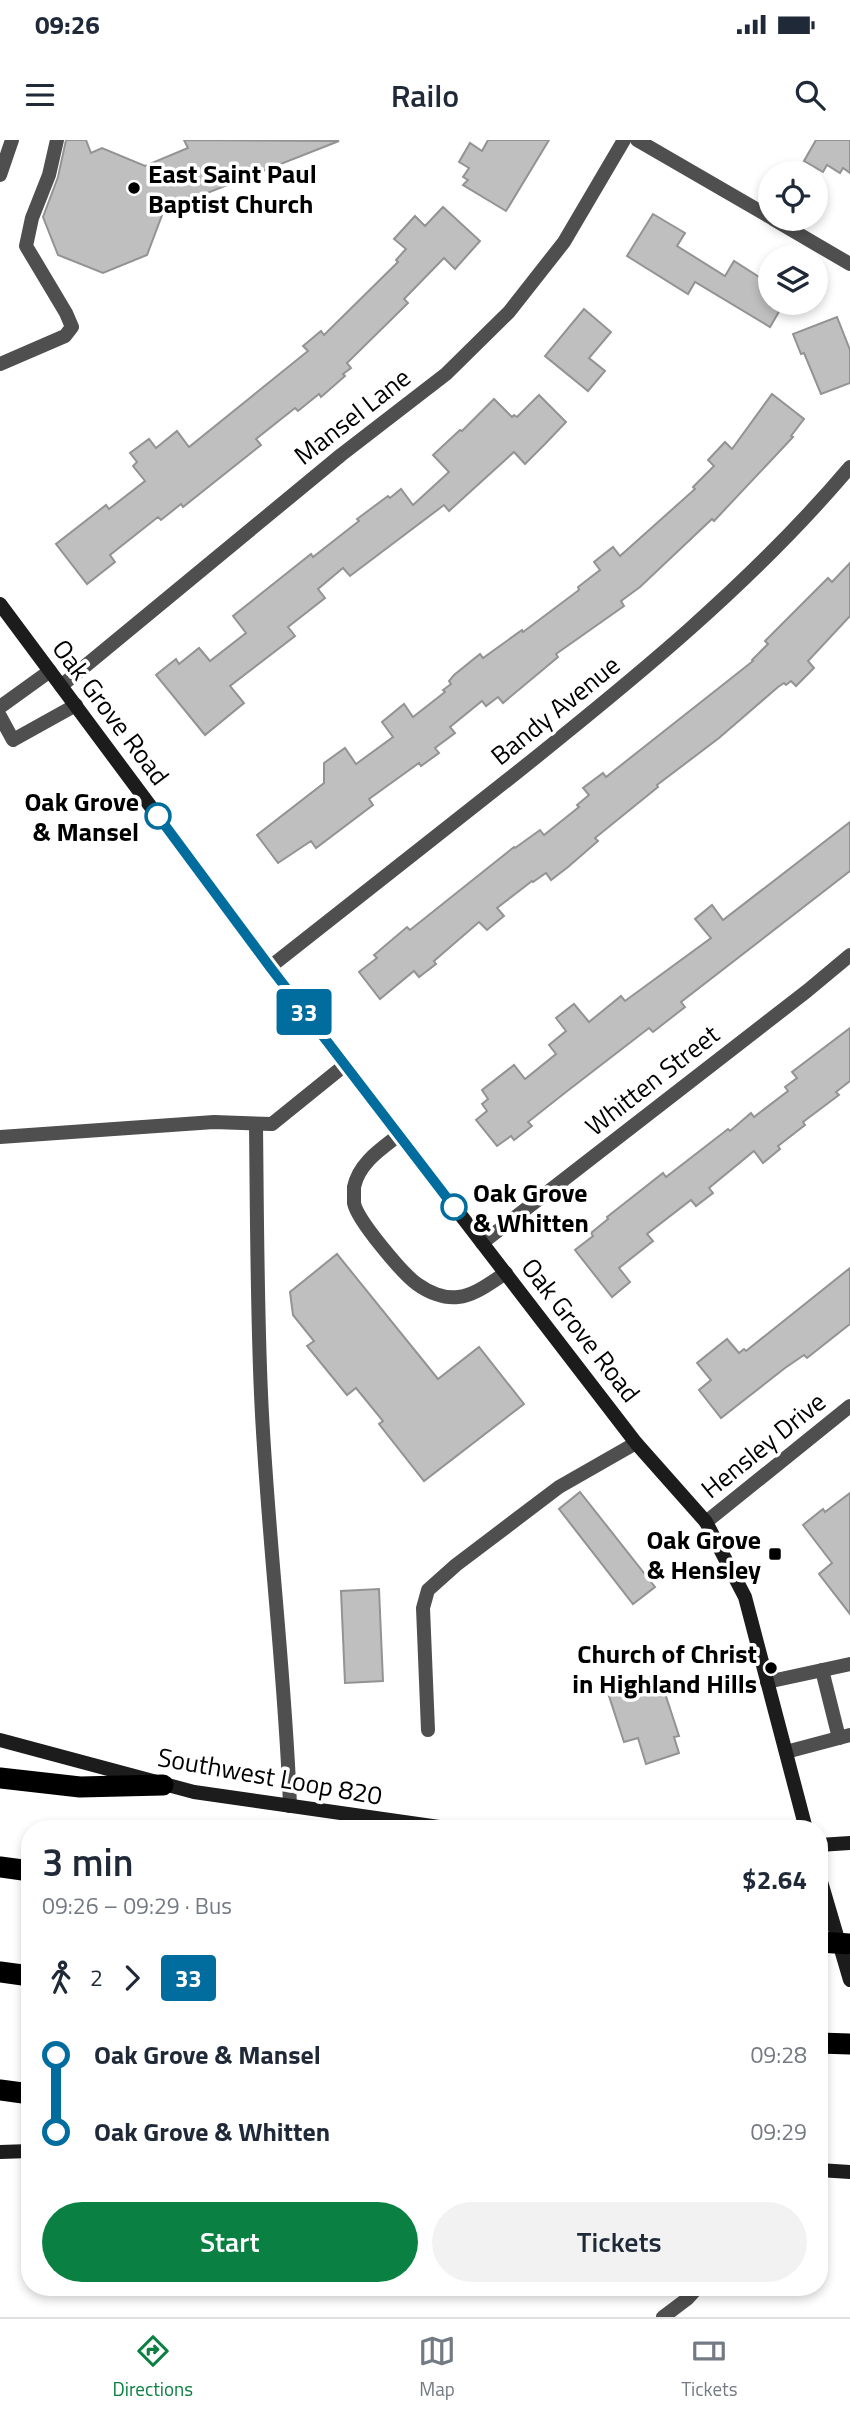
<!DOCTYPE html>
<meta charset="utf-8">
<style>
:root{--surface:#fff;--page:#f2f2f3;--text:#1f2937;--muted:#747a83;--line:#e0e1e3;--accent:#0b8043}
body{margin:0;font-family:"Titillium Web",sans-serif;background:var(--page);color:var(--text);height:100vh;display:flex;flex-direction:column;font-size:26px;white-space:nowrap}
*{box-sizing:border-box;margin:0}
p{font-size:23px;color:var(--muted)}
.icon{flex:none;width:38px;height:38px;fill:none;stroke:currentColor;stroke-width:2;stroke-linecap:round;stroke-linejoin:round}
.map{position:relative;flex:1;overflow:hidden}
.panel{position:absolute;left:21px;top:1680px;width:807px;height:476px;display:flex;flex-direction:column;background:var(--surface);border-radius:28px;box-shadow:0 4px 10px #0003}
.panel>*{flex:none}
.badge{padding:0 14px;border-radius:5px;font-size:24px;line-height:46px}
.tools{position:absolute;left:758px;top:21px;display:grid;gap:14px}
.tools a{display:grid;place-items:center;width:70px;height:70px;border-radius:50%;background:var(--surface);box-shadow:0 4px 10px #0003;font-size:35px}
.map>.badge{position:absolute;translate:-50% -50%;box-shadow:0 0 0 4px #fff}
.legs{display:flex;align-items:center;gap:10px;height:77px;padding:0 21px;font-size:23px}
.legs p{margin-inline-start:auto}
.headline{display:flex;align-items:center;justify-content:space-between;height:119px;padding:0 21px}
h1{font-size:38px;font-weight:600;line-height:52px}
.cta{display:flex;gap:14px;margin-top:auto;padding:14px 21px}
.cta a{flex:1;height:80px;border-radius:42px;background:var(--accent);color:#fff;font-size:28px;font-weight:600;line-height:80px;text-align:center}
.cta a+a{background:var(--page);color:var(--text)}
ul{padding:0 21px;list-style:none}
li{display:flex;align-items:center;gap:24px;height:77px;font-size:26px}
li i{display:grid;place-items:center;width:10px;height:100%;margin:0 9px;background:currentColor}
li i::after{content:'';width:18px;height:18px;margin:-9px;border:5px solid;border-radius:50%;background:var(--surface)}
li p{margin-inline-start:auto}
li:first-child i{background:linear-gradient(#0000 50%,currentColor 0)}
li:last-child i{background:linear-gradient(currentColor 50%,#0000 0)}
.status{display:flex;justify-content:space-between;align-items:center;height:49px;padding:0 35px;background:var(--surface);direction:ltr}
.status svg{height:19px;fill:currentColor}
header{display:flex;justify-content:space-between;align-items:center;height:91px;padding:0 21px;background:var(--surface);font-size:32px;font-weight:600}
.dock{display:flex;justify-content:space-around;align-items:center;height:98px;border-top:2px solid var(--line);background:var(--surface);font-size:19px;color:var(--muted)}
.dock a{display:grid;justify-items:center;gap:4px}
.dock .current{color:var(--accent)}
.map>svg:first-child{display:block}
.building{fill:#bfbfbf;stroke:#939393;stroke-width:2}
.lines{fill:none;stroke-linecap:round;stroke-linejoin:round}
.lane{stroke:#4f4f4f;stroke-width:14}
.street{stroke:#4f4f4f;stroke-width:14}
.secondary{stroke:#1c1c1c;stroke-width:14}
.highway{stroke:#000;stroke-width:21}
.line-1-casing{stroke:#fff;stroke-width:16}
.line-1{stroke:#006d9e;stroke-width:10}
.poi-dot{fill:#000;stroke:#fff;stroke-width:2.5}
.stop-1-dot{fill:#fff;stroke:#006d9e;stroke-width:3.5}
.labels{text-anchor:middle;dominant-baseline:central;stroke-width:7;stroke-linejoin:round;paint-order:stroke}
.poi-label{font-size:26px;font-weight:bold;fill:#000;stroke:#fff;text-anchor:end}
.street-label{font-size:26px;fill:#000;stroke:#fff}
.stop-label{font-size:26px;font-weight:bold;fill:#000;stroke:#fff;text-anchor:end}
</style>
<div class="status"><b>09:26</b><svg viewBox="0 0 49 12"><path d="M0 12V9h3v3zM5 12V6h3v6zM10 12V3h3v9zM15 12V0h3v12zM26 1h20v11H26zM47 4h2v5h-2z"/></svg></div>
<header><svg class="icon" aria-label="menu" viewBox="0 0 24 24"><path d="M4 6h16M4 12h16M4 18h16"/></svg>Railo<svg class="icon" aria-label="search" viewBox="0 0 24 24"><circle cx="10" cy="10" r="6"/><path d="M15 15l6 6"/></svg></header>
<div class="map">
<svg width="850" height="2177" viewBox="0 0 850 2177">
<rect width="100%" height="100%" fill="#fff"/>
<g class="building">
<polygon points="66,0 86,0 91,13 102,8 145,26 188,8 184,0 339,1 164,70 147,115 103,133 58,115 43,77 58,37"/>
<polygon points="488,0 549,0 506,71 463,45 468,40 463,37 469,28 459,22 470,3 482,11"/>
<polygon points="816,0 850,0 850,33 843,28 840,33 827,25 823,32 804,21"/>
<polygon points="443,67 480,101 455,129 444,118 404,159 408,163 347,223 351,228 343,234 345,236 321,257 319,254 298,271 295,268 256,299 261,305 183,367 181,364 161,380 158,377 110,415 115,422 87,444 56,404 106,365 109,369 145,341 133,326 137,322 130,313 149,299 156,308 177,291 189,307 308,211 303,206 321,191 324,195 398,122 396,120 406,109 394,99 415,76 425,86"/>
<polygon points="653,74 685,93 677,106 725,136 734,121 770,144 770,163 784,163 770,187 695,142 688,154 627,116"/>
<polygon points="584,169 611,192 589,218 605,231 588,251 545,216"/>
<polygon points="837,177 850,210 850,243 821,254 804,213 801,214 793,194"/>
<polygon points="772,254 804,279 791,296 793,297 714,381 712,379 640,447 621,461 624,466 556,514 558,517 503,563 498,557 486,566 482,561 450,587 455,593 435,608 439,613 421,626 419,623 369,659 373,665 316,708 311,701 278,723 257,695 324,643 324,623 345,608 356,624 393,597 382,582 404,564 413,577 445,552 443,550 451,544 449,541 454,535 480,514 483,518 522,490 523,492 579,450 578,447 600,430 594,422 613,407 620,416 695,349 693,347 714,326 708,320 725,302 732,309"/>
<polygon points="539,255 566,282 545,304 525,324 514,312 449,371 444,365 350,436 343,428 318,449 325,458 288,487 295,496 230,546 244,563 205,595 156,535 176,519 179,524 199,508 210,521 246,493 233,476 311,414 313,417 359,381 357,379 388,356 390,358 401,349 413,365 449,332 433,315 460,290 462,291 494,259 512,277 514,275 517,277"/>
<polygon points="850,423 850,476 808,521 814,528 796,546 791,541 786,545 784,543 778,547 719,598 657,645 658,647 595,698 598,701 568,727 551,740 546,733 533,742 532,741 497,768 504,776 487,790 479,782 434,821 436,824 419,837 414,831 380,859 359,832 377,818 374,815 407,787 410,790 514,707 515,708 540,690 544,695 579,667 577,665 589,655 583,648 603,633 606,637 753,521 752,520 768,504 765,501 828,438 832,442"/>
<polygon points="850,682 850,731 681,862 685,867 653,892 649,888 566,952 528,982 532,986 514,1000 511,996 497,1006 476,980 487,971 482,964 488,959 482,950 514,925 525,939 556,914 549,905 566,891 556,878 574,864 589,882 621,856 625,861 711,798 695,779 712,765 723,780"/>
<polygon points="850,888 850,941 836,952 839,955 803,982 805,985 778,1006 780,1009 763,1023 754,1011 709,1048 713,1053 696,1066 691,1060 647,1094 653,1101 619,1128 630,1142 612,1157 575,1110 593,1096 591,1093 608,1079 607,1077 663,1033 666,1037 728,989 730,991 751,973 754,977 788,951 785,947 797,938 792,932"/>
<polygon points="337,1114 438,1239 479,1207 524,1264 424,1341 379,1284 383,1281 356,1248 347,1255 307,1206 314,1201 293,1175 290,1152"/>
<polygon points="850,1128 850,1184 807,1218 804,1215 785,1228 721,1278 699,1250 711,1240 697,1223 727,1199 739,1213 744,1209 746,1211"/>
<polygon points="580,1352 655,1447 633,1464 559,1369"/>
<polygon points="850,1353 850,1474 819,1434 832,1423 803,1385 823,1369 825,1372"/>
<polygon points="379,1449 383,1541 345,1543 341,1451"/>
<polygon points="659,1535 679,1596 674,1597 679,1613 646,1624 638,1598 624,1602 608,1553 616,1550 615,1548"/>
</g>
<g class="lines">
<g class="lane">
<polyline points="0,224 65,196 72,187 66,173 26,106 32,78 49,35 57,0"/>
<polyline points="0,567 50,531"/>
<polyline points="0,576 13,600 76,565"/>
<path d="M 256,984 C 257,1074 257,1164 261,1254 C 267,1392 285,1529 290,1666"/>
<path d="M 399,995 C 381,1009 359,1023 354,1047 C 354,1052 354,1059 354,1063 C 357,1080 403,1134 417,1144 C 428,1152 444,1159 458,1157 C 476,1155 491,1142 506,1133"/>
<polyline points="0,997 214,982 272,984 345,925"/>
<polyline points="822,1530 839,1598"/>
<polyline points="767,1542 850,1524"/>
<polyline points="428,1590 423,1468 428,1450 456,1425 559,1347 636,1303"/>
<polyline points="786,1612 850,1595"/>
<polyline points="663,2177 687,2159 698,2147"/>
</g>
<g class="street">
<polyline points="637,0 770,77"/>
<polyline points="0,35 12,0"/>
<polyline points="773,79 850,124"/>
<polyline points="61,546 341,315 446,234 509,172 564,102 624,0"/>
<path d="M 270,827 C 352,763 433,698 515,634 C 634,539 752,443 850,327"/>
<polyline points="482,1103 807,851 850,815"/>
<polyline points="706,1382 850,1266"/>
</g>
<g class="secondary">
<polyline points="0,464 270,827 636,1303 706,1382 745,1457 806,1689"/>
<polyline points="0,1600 194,1652 453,1689"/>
<polyline points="819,1705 850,1703"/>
<polyline points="819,1735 850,1840"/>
<polyline points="0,2012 30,2011"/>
<polyline points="819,2030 850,2032"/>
</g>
<g class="highway">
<polyline points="0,1638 80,1647 163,1645"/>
<polyline points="0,1727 30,1731"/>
<polyline points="819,1802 850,1804"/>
<polyline points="0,1832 30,1836"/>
<polyline points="819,1903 850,1904"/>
<polyline points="0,1950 30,1954"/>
</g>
</g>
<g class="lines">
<defs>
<polyline id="line-1" points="158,676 270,827 454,1067"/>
</defs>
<use href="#line-1" class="line-1-casing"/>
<use href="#line-1" class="line-1"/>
</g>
<g class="poi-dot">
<circle cx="134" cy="48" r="7"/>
<rect x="768" y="1407" width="14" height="14" rx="3.5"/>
<circle cx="771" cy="1528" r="7"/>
</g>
<g class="stop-1-dot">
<circle cx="158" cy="676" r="12"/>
<circle cx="454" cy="1067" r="12"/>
</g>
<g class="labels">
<g class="poi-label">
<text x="148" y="33" text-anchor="start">East Saint Paul<tspan x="148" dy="30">Baptist Church</tspan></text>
<text x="761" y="1399">Oak Grove<tspan x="761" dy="30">&amp; Hensley</tspan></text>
<text x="757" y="1513">Church of Christ<tspan x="757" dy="30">in Highland Hills</tspan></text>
</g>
<g class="street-label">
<text transform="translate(352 276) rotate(-38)">Mansel Lane</text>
<text transform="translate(555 570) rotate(-39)">Bandy Avenue</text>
<text transform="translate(111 572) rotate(53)">Oak Grove Road</text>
<text transform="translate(652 940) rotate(-38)">Whitten Street</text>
<text transform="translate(581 1190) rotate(52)">Oak Grove Road</text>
<text transform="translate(763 1305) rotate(-39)">Hensley Drive</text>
<text transform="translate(270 1636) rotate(10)">Southwest Loop 820</text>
</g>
<g class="stop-label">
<text x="139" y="661">Oak Grove<tspan x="139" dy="30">&amp; Mansel</tspan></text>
<text x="473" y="1052" text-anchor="start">Oak Grove<tspan x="473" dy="30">&amp; Whitten</tspan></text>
</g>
</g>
</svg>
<div class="tools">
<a><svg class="icon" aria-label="locate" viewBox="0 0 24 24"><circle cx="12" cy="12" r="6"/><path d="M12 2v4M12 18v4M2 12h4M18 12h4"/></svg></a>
<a><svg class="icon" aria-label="layers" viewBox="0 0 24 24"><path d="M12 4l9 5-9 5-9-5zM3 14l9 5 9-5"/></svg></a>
</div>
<b class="badge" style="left:304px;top:872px;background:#006d9e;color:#fff">33</b>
<section class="panel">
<div class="headline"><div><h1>3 min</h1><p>09:26 – 09:29 · Bus</p></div><b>$2.64</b></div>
<div class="legs"><svg class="icon" aria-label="walk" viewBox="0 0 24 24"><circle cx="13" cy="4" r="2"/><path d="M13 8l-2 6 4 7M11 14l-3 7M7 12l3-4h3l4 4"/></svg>2<svg class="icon" aria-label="forward" viewBox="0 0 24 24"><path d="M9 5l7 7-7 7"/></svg><b class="badge" style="background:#006d9e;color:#fff">33</b></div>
<ul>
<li><i style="color:#006d9e"></i><b>Oak Grove &amp; Mansel</b><p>09:28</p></li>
<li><i style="color:#006d9e"></i><b>Oak Grove &amp; Whitten</b><p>09:29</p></li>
</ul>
<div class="cta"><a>Start</a><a>Tickets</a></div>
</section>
</div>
<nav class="dock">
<a class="current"><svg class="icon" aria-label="directions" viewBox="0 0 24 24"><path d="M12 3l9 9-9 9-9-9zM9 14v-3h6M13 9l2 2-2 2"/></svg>Directions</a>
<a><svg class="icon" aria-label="map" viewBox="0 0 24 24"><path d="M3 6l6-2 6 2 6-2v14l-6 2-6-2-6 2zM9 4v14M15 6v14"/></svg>Map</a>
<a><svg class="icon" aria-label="tickets" viewBox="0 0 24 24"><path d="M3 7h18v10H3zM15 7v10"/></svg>Tickets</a>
</nav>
